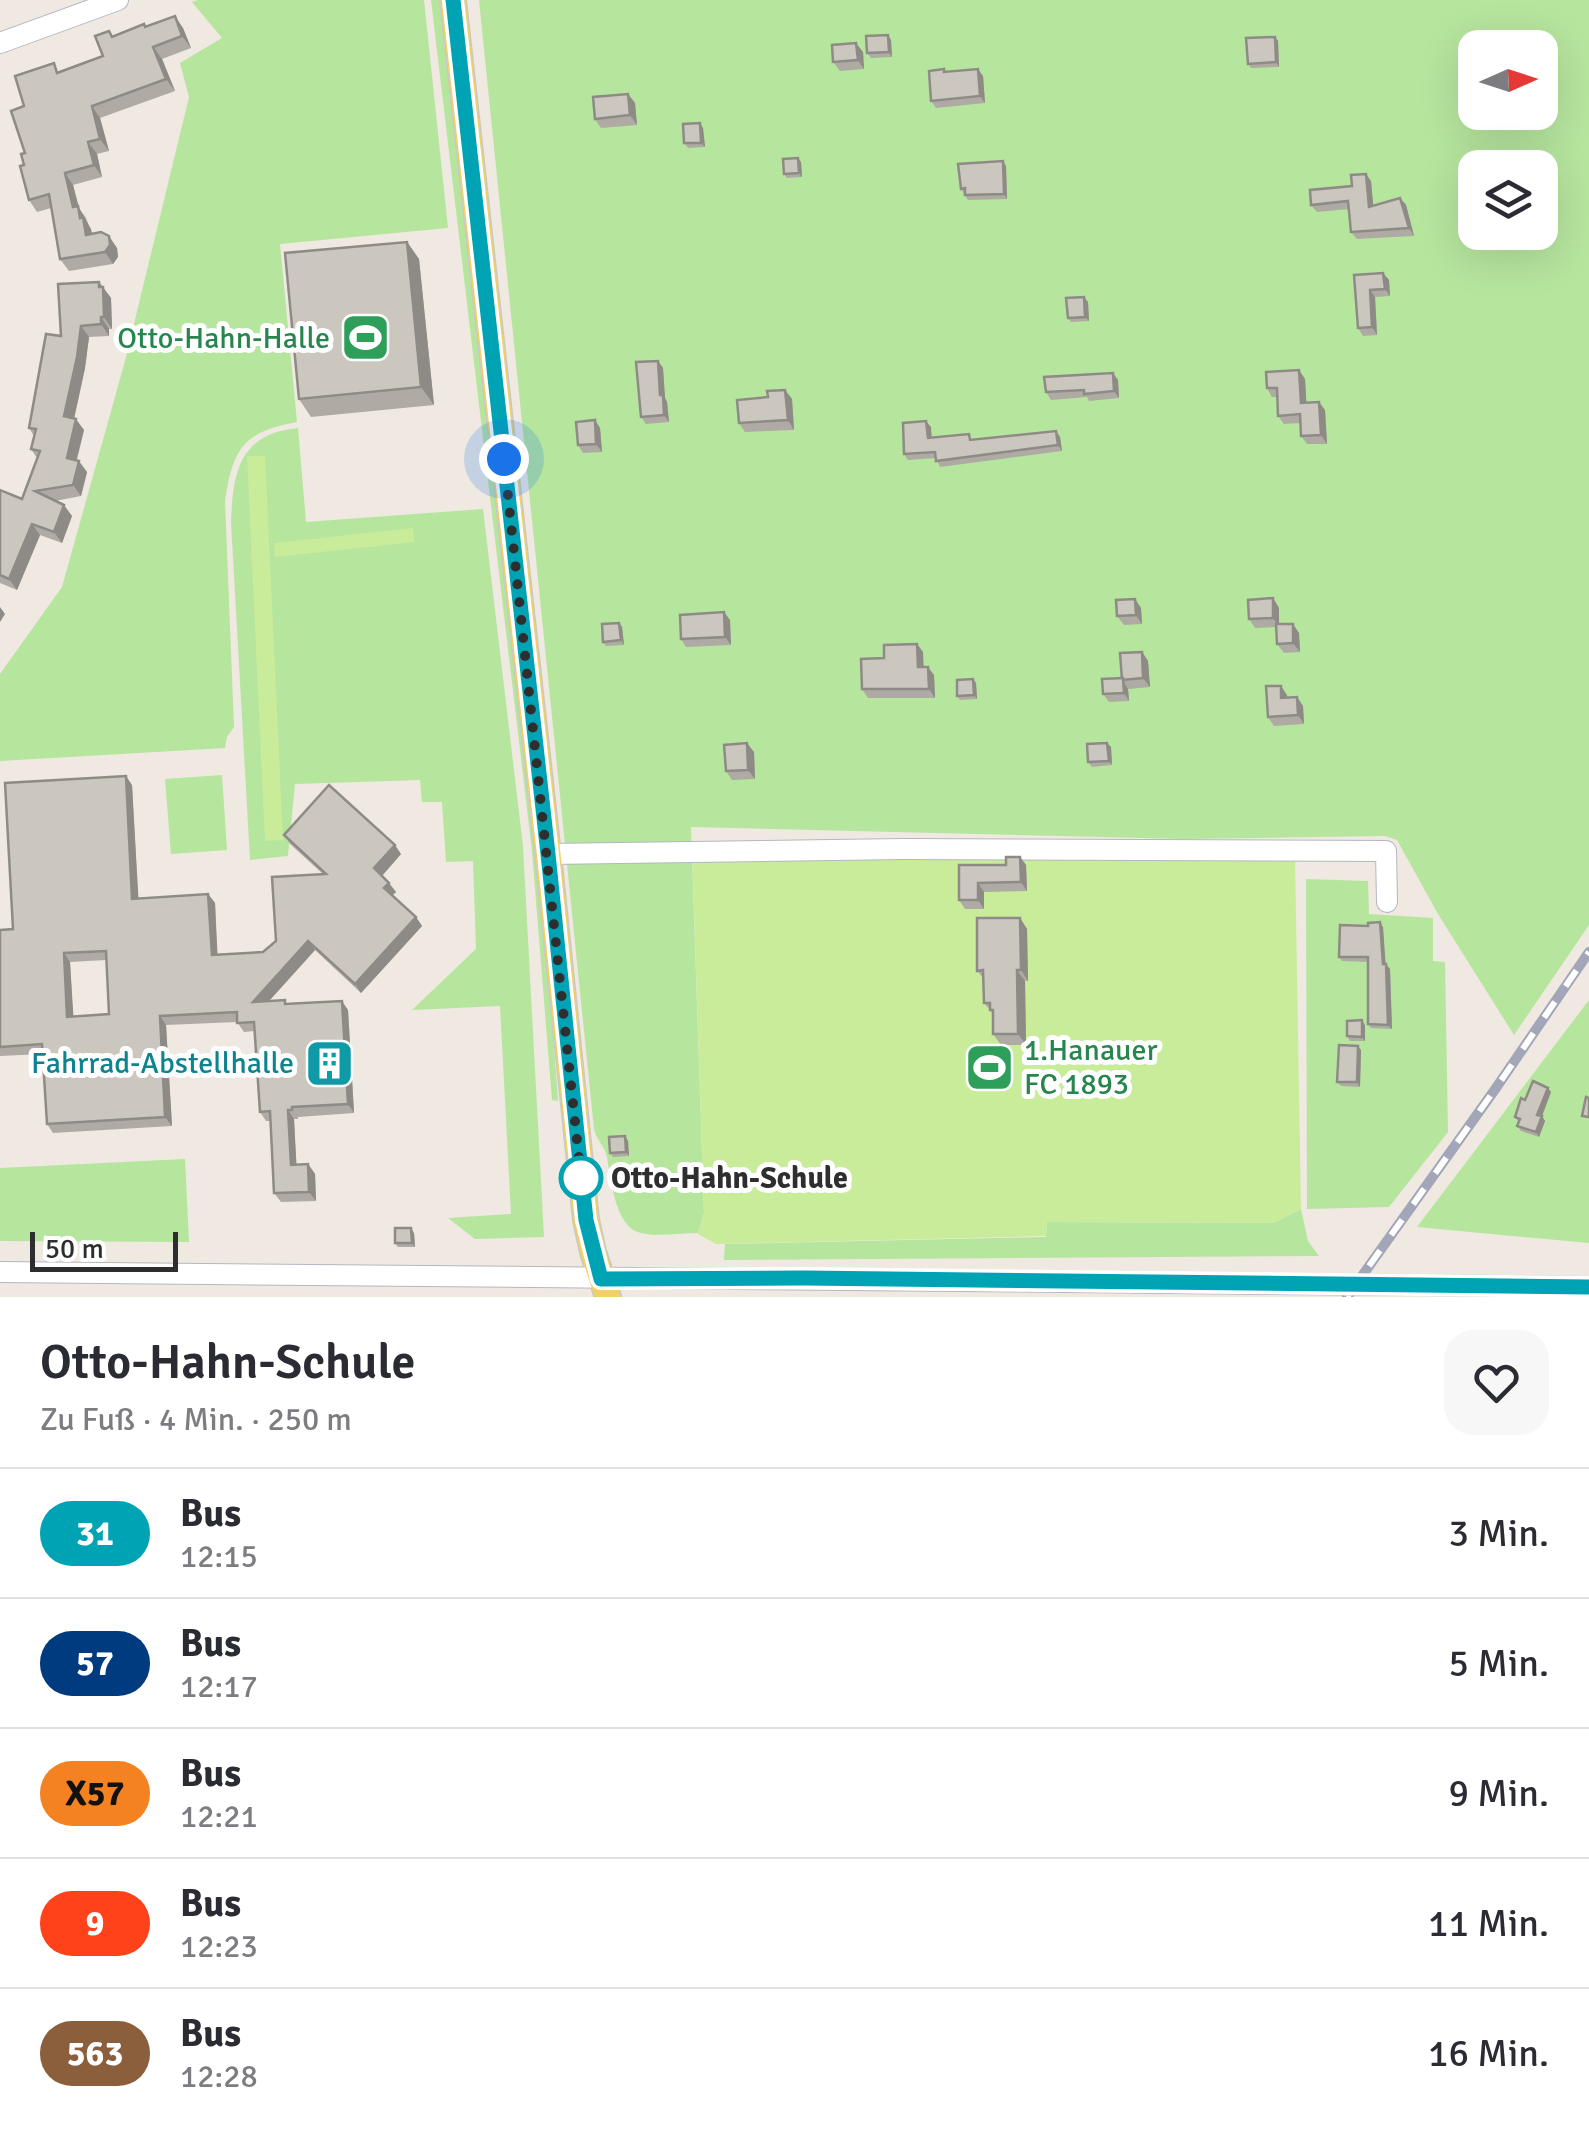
<!DOCTYPE html>
<html lang="de">
<meta charset="utf-8">
<style>
:root{--surface:#fff;--page:#f7f7f7;--text:#2b2b33;--muted:#7c7c81;--line:#e1e1e2}
body{margin:0;font-family:Signika,sans-serif;background:var(--page);color:var(--text);height:100vh;display:flex;flex-direction:column;font-size:38px;white-space:nowrap}
*{box-sizing:border-box;margin:0}
p{font-size:32px;color:var(--muted)}
.icon{flex:none;width:55px;height:55px;fill:none;stroke:currentColor;stroke-width:2;stroke-linecap:round;stroke-linejoin:round}
.map{position:relative;height:1297px;overflow:hidden}
.panel{display:flex;flex-direction:column;background:var(--surface);flex:1}
.panel>*{flex:none}
.badge{padding:0 20px;border-radius:32px;font-size:35px;line-height:65px}
.needle{width:65px;rotate:87deg}
.controls{position:absolute;left:1458px;top:30px;display:grid;gap:20px}
.controls a{display:grid;place-items:center;width:100px;height:100px;border-radius:20px;background:var(--surface);box-shadow:0 10px 40px #0002;font-size:50px}
.scale{position:absolute;left:30px;bottom:25px;width:148px;box-sizing:border-box;padding-left:10px;border:5px solid #2e2e2e;border-top:0;font-size:28px;line-height:35px;white-space:nowrap;color:#2e2e2e;-webkit-text-stroke:8px #fff;paint-order:stroke}
.you{position:absolute;width:50px;height:50px;margin:-25px;border:8px solid #fff;border-radius:50%;background:#1a73e8;box-shadow:0 0 0 15px #1a73e833}
.map>.badge{position:absolute;translate:-50% -50%;box-shadow:0 0 0 5px #fff}
.round{display:grid;place-items:center;flex:none;width:105px;height:105px;border-radius:30px;background:var(--page)}
.summary{display:flex;align-items:center;justify-content:space-between;height:170px;padding:0 40px}
h1{font-size:48px;font-weight:600;line-height:75px}
ul{padding:0;list-style:none}
li{display:flex;align-items:center;gap:30px;height:130px;padding:0 40px;border-top:2px solid var(--line)}
li div{flex:1}
li b{display:block;font-size:38px}
li em{font-style:normal}
li .badge{min-width:110px;font-weight:700;text-align:center}
.map>svg:first-child{display:block}
.green{fill:#b6e59e;fill-rule:evenodd}
.pitch{fill:#c9ec9a}
.lines{fill:none;stroke-linecap:round;stroke-linejoin:round}
.minor-casing{stroke:#b4b7c1;stroke-width:22}
.major-casing{stroke:#c9c9c9;stroke-width:28}
.minor{stroke:#fff;stroke-width:20}
.major{stroke:#f2d163;stroke-width:25}
.rail-casing{stroke:#a3a6b8;stroke-width:10}
.rail{stroke:#fff;stroke-width:6;stroke-dasharray:19;stroke-linecap:butt}
.minor-bridge-casing{stroke:#b4b7c1;stroke-width:22;stroke-linecap:butt}
.minor-bridge{stroke:#fff;stroke-width:20}
.wall{fill:#afaba4;fill-rule:evenodd}
.shaded-wall{fill:#8e8b86}
.building{fill:#cbc7bf;stroke:#8e8b86;stroke-width:2.5;fill-rule:evenodd}
.line-casing{stroke:#fff;stroke-width:22}
.line{stroke:#00a3b4;stroke-width:15}
.walk{stroke:#2e2e2e;stroke-width:10;stroke-dasharray:0 18}
.stop-dot{fill:#fff;stroke:#00a3b4;stroke-width:5}
.labels{text-anchor:middle;dominant-baseline:central;stroke-width:10;stroke-linejoin:round;paint-order:stroke}
.leisure-label{font-size:30px;fill:#27864d;stroke:#fff;text-anchor:end}
.culture-label{font-size:30px;fill:#0d838f;stroke:#fff;text-anchor:end}
.stop-label{font-size:30px;font-weight:bold;fill:#2e2e2e;stroke:#fff;text-anchor:start}
</style>
<div class="map">
<svg width="1589" height="1297" viewBox="0 0 1589 1297">
<rect width="100%" height="100%" fill="#efe9e1"/>
<g class="green">
<path d="M 198,0 L 424,0 L 448,228 L 280,244 L 297,422 C 243,432 233,448 225,501 L 234,727 L 227,737 L 225,748 L 0,761 L 0,674 L 62,587 L 125,361 L 189,97 L 180,63 L 222,38 L 192,2 Z"/>
<polygon points="431,0 442,0 540,855 558,1101 552,1100 532,851"/>
<path d="M 479,0 L 1589,0 L 1589,925 L 1514,1035 L 1438,914 L 1397,840 L 1385,836 L 1184,839 L 691,827 L 704,1213 L 698,1233 C 680,1233 658,1237 641,1233 C 615,1228 611,1179 607,1157 C 605,1146 596,1140 594,1129 ZM 1475,48 L 1540,48 L 1540,112 L 1475,112 ZM 1475,168 L 1540,168 L 1540,232 L 1475,232 Z"/>
<path d="M 298,428 L 306,522 L 483,509 L 523,846 L 544,1237 L 475,1239 L 448,1218 L 511,1214 L 500,1006 L 412,1010 L 476,949 L 473,861 L 446,862 L 442,802 L 422,802 L 420,780 L 295,784 L 288,856 L 250,860 L 231,522 C 233,472 239,434 298,428 Z"/>
<polygon points="222,775 227,850 171,854 165,779"/>
<polygon points="1306,879 1368,881 1369,914 1433,918 1433,961 1445,962 1448,1132 1389,1207 1307,1209"/>
<polygon points="1589,1000 1589,1243 1417,1227"/>
<polygon points="185,1159 189,1242 0,1241 0,1168"/>
<polygon points="1301,1209 1308,1241 1319,1256 724,1260 725,1244 1046,1237 1047,1222 1273,1223"/>
</g>
<g class="pitch">
<polygon points="247,456 265,456 283,840 265,841"/>
<polygon points="413,528 414,542 275,557 274,543"/>
<polygon points="692,850 1295,858 1301,1209 1273,1223 1047,1222 1046,1236 716,1244 698,1234 704,1213"/>
</g>
<g class="lines">
<defs>
<g id="minor">
<polyline points="0,43 118,0"/>
<polyline points="548,854 903,849 1386,851 1387,902"/>
<polyline points="0,1272 1271,1284"/>
<polyline points="1423,1285 1589,1287"/>
</g>
<polyline id="major" points="453,0 548,854 586,1220 593,1252 608,1297"/>
</defs>
<use href="#minor" class="minor-casing"/>
<use href="#major" class="major-casing"/>
<use href="#minor" class="minor"/>
<use href="#major" class="major"/>
<defs>
<polyline id="rail" points="1347,1297 1496,1088 1589,952"/>
</defs>
<use href="#rail" class="rail-casing"/>
<use href="#rail" class="rail"/>
<defs>
<polyline id="minor-bridge" points="1271,1284 1423,1285"/>
</defs>
<use href="#minor-bridge" class="minor-bridge-casing"/>
<use href="#minor-bridge" class="minor-bridge"/>
</g>
<g class="wall">
<polygon points="146,26 183,28 191,48 162,59 175,91 100,118 109,151 97,154 102,177 73,185 79,208 86,218 92,234 117,248 118,257 113,264 69,271 60,259 51,208 37,212 29,200 24,165 24,106 60,72 103,56 109,31 113,36"/>
<polygon points="1275,37 1278,41 1279,67 1251,68 1248,64"/>
<polygon points="891,40 892,57 871,58 867,53"/>
<polygon points="863,52 864,69 840,71 833,62"/>
<polygon points="944,69 946,72 983,76 985,103 936,108 931,101"/>
<polygon points="628,94 635,103 637,125 601,128 595,119"/>
<polygon points="703,128 705,147 688,148 684,143"/>
<polygon points="801,162 802,177 787,178 784,174"/>
<polygon points="1006,166 1007,199 968,200 961,189"/>
<polygon points="1371,181 1373,205 1400,198 1406,205 1414,236 1357,239 1351,232 1349,209 1317,212 1311,205 1352,186"/>
<polygon points="407,242 419,259 434,405 311,417 299,399"/>
<polygon points="1383,273 1389,280 1390,296 1375,297 1377,335 1363,336 1358,328 1354,275"/>
<polygon points="99,282 111,298 112,329 109,329 109,336 89,337 85,368 74,419 84,430 77,460 87,472 81,496 55,501 72,516 62,543 40,535 17,590 0,583 0,490 22,499 37,458 31,449 34,436 29,428 61,336"/>
<polygon points="1088,302 1089,321 1071,322 1068,318"/>
<polygon points="658,361 663,368 665,398 667,402 669,422 646,424 641,417"/>
<polygon points="1305,379 1306,403 1325,410 1327,444 1307,444 1301,436 1300,423 1284,424 1278,416 1277,397 1272,397 1267,388"/>
<polygon points="1118,380 1119,398 1089,401 1087,397 1051,400 1046,392"/>
<polygon points="785,390 792,399 794,430 745,432 739,423 768,397"/>
<polygon points="931,427 931,437 973,439 1056,431 1060,437 1062,451 940,467 936,458 908,460 904,454"/>
<polygon points="600,428 602,452 583,453 578,445"/>
<polygon points="1273,598 1279,608 1279,624 1299,633 1300,652 1284,653 1277,644 1276,627 1255,628 1249,619"/>
<polygon points="1135,599 1141,608 1142,624 1124,625 1117,616"/>
<polygon points="730,620 731,645 686,647 681,639"/>
<polygon points="619,623 622,627 624,645 606,646 603,642"/>
<polygon points="917,644 923,652 923,667 934,675 935,698 868,698 862,689 884,658"/>
<polygon points="1142,652 1148,661 1150,687 1128,689 1129,701 1109,702 1103,694 1122,678"/>
<polygon points="973,679 976,683 977,699 960,700 957,696"/>
<polygon points="1281,686 1287,697 1297,697 1303,706 1304,724 1274,726 1268,717"/>
<polygon points="1107,743 1111,747 1112,765 1092,767 1088,762"/>
<polygon points="754,752 755,779 732,780 726,771"/>
<path d="M 132,785 L 138,898 L 208,894 L 215,903 L 217,955 L 263,952 L 276,941 L 323,874 L 290,844 L 284,835 L 401,854 L 382,876 L 396,892 L 392,896 L 416,917 L 422,926 L 361,993 L 315,950 L 269,1001 L 348,1010 L 354,1113 L 298,1117 L 298,1119 L 294,1119 L 296,1165 L 308,1164 L 315,1174 L 316,1201 L 281,1202 L 274,1193 L 271,1121 L 266,1121 L 260,1112 L 255,1031 L 244,1032 L 237,1022 L 166,1025 L 172,1126 L 53,1133 L 47,1124 L 43,1054 L 0,1056 L 0,930 L 13,929 ZM 106,960 L 109,1014 L 73,1016 L 70,962 Z"/>
<polygon points="1020,857 1026,865 1027,891 984,892 984,909 965,909 959,900 959,865 1006,865"/>
<polygon points="1020,918 1027,929 1028,981 1025,981 1026,1045 1001,1045 993,1034 993,1014 984,1003 984,979 977,971"/>
<polygon points="1383,927 1385,964 1390,969 1392,1029 1371,1028 1368,1024 1368,962 1342,961 1339,957"/>
<polygon points="1365,1025 1365,1041 1350,1041 1347,1036"/>
<polygon points="1361,1050 1360,1087 1341,1086 1337,1082"/>
<polygon points="1551,1092 1542,1116 1545,1121 1539,1137 1521,1131 1517,1126 1519,1122 1515,1117 1525,1100"/>
<polygon points="625,1136 628,1141 629,1156 613,1157 610,1153"/>
<polygon points="414,1233 415,1247 398,1247 395,1243"/>
</g>
<g class="shaded-wall">
<polygon points="175,16 183,28 191,48 182,36"/>
<polygon points="888,35 891,40 892,57 889,52"/>
<polygon points="1275,37 1278,41 1279,67 1276,62"/>
<polygon points="856,43 863,52 864,69 858,60"/>
<polygon points="153,47 162,59 175,91 166,79"/>
<polygon points="978,69 983,76 985,103 980,96"/>
<polygon points="628,94 635,103 637,125 630,115"/>
<polygon points="92,106 100,118 109,151 100,139"/>
<polygon points="700,123 703,128 705,147 701,143"/>
<polygon points="88,142 97,154 102,177 94,165"/>
<polygon points="798,158 801,162 802,177 799,173"/>
<polygon points="1003,161 1006,166 1007,199 1004,194"/>
<polygon points="65,173 73,185 79,208 91,229 95,247 86,235 73,207"/>
<polygon points="1366,174 1371,181 1374,214 1369,207"/>
<polygon points="1400,198 1406,205 1414,236 1409,228"/>
<polygon points="109,236 117,248 118,257 113,264 105,252"/>
<polygon points="407,242 419,259 434,405 421,387"/>
<polygon points="1383,273 1389,280 1390,296 1385,289"/>
<polygon points="99,282 111,298 112,329 104,317"/>
<polygon points="1370,290 1375,297 1377,335 1372,327"/>
<polygon points="1084,297 1088,302 1089,321 1085,317"/>
<polygon points="101,317 109,329 109,336 101,324"/>
<polygon points="81,326 89,337 85,368 72,428 64,416"/>
<polygon points="658,361 663,368 665,398 667,402 669,422 664,415 660,395"/>
<polygon points="1299,370 1305,379 1307,412 1301,403"/>
<polygon points="1113,373 1118,380 1119,398 1114,391"/>
<polygon points="785,390 792,399 794,430 788,420"/>
<polygon points="1319,402 1325,410 1327,444 1321,435"/>
<polygon points="76,419 84,430 74,469 67,458"/>
<polygon points="595,420 600,428 602,452 596,444"/>
<polygon points="926,421 931,427 932,444 928,438"/>
<polygon points="1056,431 1060,437 1062,451 1058,445"/>
<polygon points="79,461 87,472 81,496 73,485"/>
<polygon points="64,505 72,516 62,543 54,532"/>
<polygon points="32,524 40,535 17,590 9,579"/>
<polygon points="1273,598 1279,608 1279,627 1273,618"/>
<polygon points="1135,599 1141,608 1142,624 1136,615"/>
<polygon points="0,607 5,614 0,622"/>
<polygon points="724,612 730,620 731,645 725,637"/>
<polygon points="619,623 622,627 624,645 621,640"/>
<polygon points="1293,624 1299,633 1300,652 1293,643"/>
<polygon points="917,644 923,652 924,675 918,667"/>
<polygon points="1142,652 1148,661 1150,687 1143,678"/>
<polygon points="928,667 934,675 935,698 929,689"/>
<polygon points="973,679 976,683 977,699 974,695"/>
<polygon points="1123,681 1128,689 1129,701 1124,693"/>
<polygon points="1281,686 1287,695 1288,707 1281,698"/>
<polygon points="1297,697 1303,706 1304,724 1298,715"/>
<polygon points="747,743 754,752 755,779 748,770"/>
<polygon points="1107,743 1111,747 1112,765 1109,761"/>
<polygon points="126,776 132,785 139,908 132,899"/>
<polygon points="395,845 401,854 380,878 374,868"/>
<polygon points="1020,857 1026,865 1027,891 1021,882"/>
<polygon points="389,883 396,892 390,897 384,888"/>
<polygon points="978,883 984,892 984,909 978,900"/>
<polygon points="208,894 215,903 218,964 212,955"/>
<polygon points="416,917 422,926 361,993 355,984"/>
<polygon points="1020,918 1027,929 1028,981 1021,970"/>
<polygon points="1380,922 1383,927 1386,969 1383,964"/>
<polygon points="308,941 315,950 260,1011 253,1002"/>
<polygon points="64,953 70,962 74,1026 67,1017"/>
<polygon points="1386,964 1390,969 1392,1029 1388,1025"/>
<polygon points="1017,970 1025,981 1026,1045 1018,1034"/>
<polygon points="342,1001 348,1010 354,1113 348,1104"/>
<polygon points="160,1016 166,1025 172,1126 165,1117"/>
<polygon points="1362,1020 1365,1025 1365,1041 1362,1037"/>
<polygon points="1358,1046 1361,1050 1360,1087 1357,1082"/>
<polygon points="1548,1088 1551,1092 1542,1116 1545,1121 1539,1137 1536,1132 1537,1115"/>
<polygon points="288,1110 294,1119 297,1174 291,1165"/>
<polygon points="625,1136 628,1141 629,1156 626,1152"/>
<polygon points="308,1164 315,1174 316,1201 309,1192"/>
<polygon points="411,1228 414,1233 415,1247 412,1243"/>
</g>
<g class="building">
<polygon points="175,16 182,36 153,47 166,79 92,106 100,139 88,142 94,165 65,173 73,207 78,206 80,218 83,217 86,235 101,232 109,236 110,245 105,252 60,259 49,194 29,200 20,166 24,165 21,154 25,153 11,111 24,106 15,76 54,63 57,73 103,56 95,36 109,31 112,37 144,24 145,27"/>
<polygon points="888,35 889,52 867,53 866,36"/>
<polygon points="1275,37 1276,62 1248,64 1246,38"/>
<polygon points="856,43 858,60 833,62 832,45"/>
<polygon points="944,69 944,72 978,69 980,96 931,101 929,71"/>
<polygon points="628,94 630,115 595,119 593,97"/>
<polygon points="700,123 701,143 684,143 683,124"/>
<polygon points="798,158 799,173 784,174 783,159"/>
<polygon points="1003,161 1004,194 965,195 965,188 961,189 958,164"/>
<polygon points="1366,174 1369,207 1400,198 1409,228 1351,232 1348,201 1311,205 1310,190 1352,186 1351,175"/>
<polygon points="407,242 421,387 299,399 285,253"/>
<polygon points="1383,273 1385,289 1370,290 1372,327 1358,328 1354,275"/>
<polygon points="99,282 99,287 103,287 104,317 101,317 101,324 81,326 77,357 64,416 76,419 67,458 79,461 73,485 35,491 64,505 54,532 32,524 9,579 0,575 0,490 22,499 40,451 31,449 36,429 29,428 46,334 61,336 58,284"/>
<polygon points="1084,297 1085,317 1068,318 1066,298"/>
<polygon points="658,361 660,395 663,395 664,415 641,417 636,362"/>
<polygon points="1299,370 1301,403 1319,402 1321,435 1301,436 1300,414 1278,416 1277,388 1267,388 1266,372"/>
<polygon points="1113,373 1114,391 1084,394 1084,390 1046,392 1044,377"/>
<polygon points="785,390 788,420 739,423 737,400 768,397 767,391"/>
<polygon points="595,420 596,444 578,445 576,422"/>
<polygon points="926,421 928,438 969,434 970,440 1056,431 1058,445 936,461 935,452 904,454 903,423"/>
<polygon points="1273,598 1273,618 1249,619 1248,600"/>
<polygon points="1135,599 1136,615 1117,616 1116,600"/>
<polygon points="724,612 725,637 681,639 680,615"/>
<polygon points="619,623 621,640 603,642 602,624"/>
<polygon points="1276,624 1293,624 1293,643 1277,644"/>
<polygon points="917,644 918,667 928,667 929,689 862,689 861,659 884,658 884,645"/>
<polygon points="1142,652 1143,678 1122,680 1120,653"/>
<polygon points="1123,678 1124,693 1103,694 1102,679"/>
<polygon points="973,679 974,695 957,696 957,680"/>
<polygon points="1266,686 1281,686 1281,698 1297,697 1298,715 1268,717"/>
<polygon points="747,743 748,770 726,771 724,745"/>
<polygon points="1107,743 1109,761 1088,762 1087,744"/>
<path d="M 126,776 L 132,899 L 208,894 L 212,955 L 263,952 L 276,941 L 272,877 L 326,874 L 284,835 L 329,785 L 395,845 L 374,868 L 389,883 L 384,888 L 416,917 L 355,984 L 308,941 L 253,1002 L 285,1000 L 285,1004 L 342,1001 L 348,1104 L 292,1107 L 292,1110 L 288,1110 L 291,1165 L 308,1164 L 309,1192 L 274,1193 L 270,1111 L 260,1112 L 254,1022 L 237,1023 L 237,1012 L 160,1016 L 165,1117 L 47,1124 L 42,1044 L 0,1047 L 0,930 L 13,929 L 5,783 ZM 106,951 L 109,1014 L 67,1017 L 64,953 Z"/>
<polygon points="1006,857 1020,857 1021,882 978,883 978,900 959,900 959,865 1006,865"/>
<polygon points="977,918 1020,918 1021,970 1017,970 1018,1034 993,1034 993,1010 990,1010 990,1003 984,1003 983,970 977,971"/>
<polygon points="1380,922 1383,964 1386,964 1388,1025 1368,1024 1368,957 1339,957 1340,925 1368,926 1368,923"/>
<polygon points="1362,1020 1362,1037 1347,1036 1347,1021"/>
<polygon points="1339,1045 1358,1046 1357,1082 1337,1082"/>
<polygon points="1533,1081 1548,1088 1537,1115 1542,1116 1536,1132 1517,1126 1520,1119 1515,1117 1521,1098 1525,1100"/>
<polygon points="1586,1097 1589,1098 1589,1117 1582,1116"/>
<polygon points="625,1136 626,1152 610,1153 609,1137"/>
<polygon points="395,1228 411,1228 412,1243 395,1243"/>
</g>
<g class="lines">
<defs>
<polyline id="line" points="453,0 548,854 586,1220 601,1279 804,1278 1589,1287"/>
</defs>
<use href="#line" class="line-casing"/>
<use href="#line" class="line"/>
<polyline class="walk" points="504,459 581,1178"/>
</g>
<defs>
<symbol id="stadium-square" viewBox="-11 -11 22 22"><rect x="-9" y="-9" width="18" height="18" rx="4" fill="#2e9e5b" stroke="#fff"/><path d="M0-5a6.5 5 0 1 0 0 10a6.5 5 0 1 0 0-10ZM-3.5-1.8h7v3.6h-7Z" fill="#fff"/></symbol>
<symbol id="building-square" viewBox="-11 -11 22 22"><rect x="-9" y="-9" width="18" height="18" rx="4" fill="#0f9aa8" stroke="#fff"/><path d="M-4-6H4V6H1V3H-1V6H-4ZM-2.5-4.3h1.7v1.8h-1.7ZM.8-4.3h1.7v1.8H.8ZM-2.5-1h1.7V.8h-1.7ZM.8-1h1.7V.8H.8Z" fill="#fff"/></symbol>
</defs>
<g fill-rule="evenodd">
<use href="#stadium-square" x="338" y="310" width="55" height="55"/>
<use href="#building-square" x="302" y="1036" width="55" height="55"/>
<use href="#stadium-square" x="962" y="1040" width="55" height="55"/>
</g>
<circle class="stop-dot" cx="581" cy="1178" r="20"/>
<g class="labels">
<g class="leisure-label">
<text x="330" y="338">Otto-Hahn-Halle</text>
<text x="1024" y="1050" text-anchor="start">1.Hanauer<tspan x="1024" dy="34">FC 1893</tspan></text>
</g>
<g class="culture-label">
<text x="294" y="1063">Fahrrad-Abstellhalle</text>
</g>
<g class="stop-label">
<text x="611" y="1178">Otto-Hahn-Schule</text>
</g>
</g>
</svg>
<div class="controls">
<a><svg class="needle" viewBox="-14 -14 28 28"><path d="M0-13l5 13h-10z" fill="#e53935"/><path d="M0 13l5-13h-10z" fill="#7c7c81"/></svg></a>
<a><svg class="icon" aria-label="layers" viewBox="0 0 24 24"><path d="M12 4l9 5-9 5-9-5zM3 14l9 5 9-5"/></svg></a>
</div>
<div class="scale">50 m</div>
<div class="you" style="left:504px;top:459px"></div>
</div>
<section class="panel">
<div class="summary"><div><h1>Otto-Hahn-Schule</h1><p>Zu Fuß · 4 Min. · 250 m</p></div><a class="round"><svg class="icon" aria-label="heart" viewBox="0 0 24 24"><path d="M12 20l-8-8c-3-5 5-10 8-4 3-6 11-1 8 4z"/></svg></a></div>
<ul>
<li><span class="badge" style="background:#00a3b4;color:#fff">31</span><div><b>Bus</b><p>12:15</p></div><em>3 Min.</em></li>
<li><span class="badge" style="background:#003b80;color:#fff">57</span><div><b>Bus</b><p>12:17</p></div><em>5 Min.</em></li>
<li><span class="badge" style="background:#f58220;color:#111">X57</span><div><b>Bus</b><p>12:21</p></div><em>9 Min.</em></li>
<li><span class="badge" style="background:#ff421a;color:#fff">9</span><div><b>Bus</b><p>12:23</p></div><em>11 Min.</em></li>
<li><span class="badge" style="background:#8b5e3c;color:#fff">563</span><div><b>Bus</b><p>12:28</p></div><em>16 Min.</em></li>
</ul>
</section>
